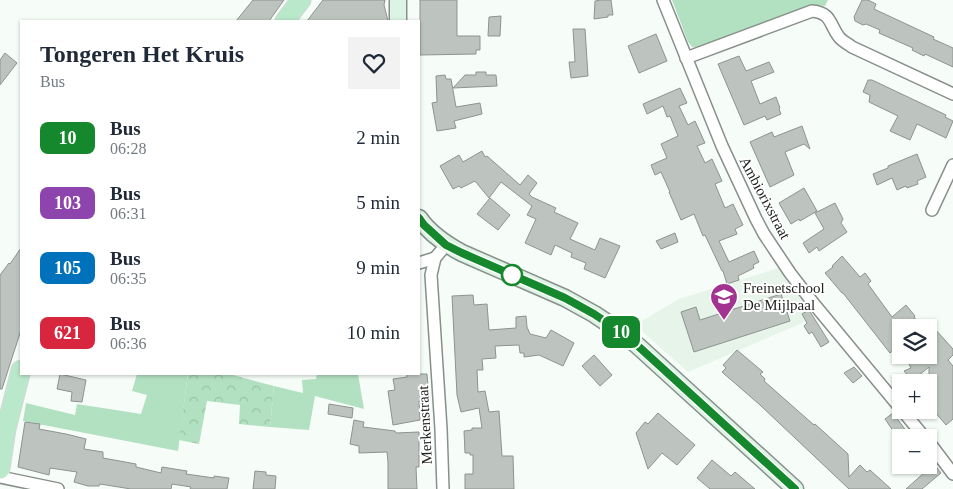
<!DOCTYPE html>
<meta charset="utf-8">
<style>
:root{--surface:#fff;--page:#f2f2f3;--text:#1f2937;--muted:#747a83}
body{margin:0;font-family:Georgia,serif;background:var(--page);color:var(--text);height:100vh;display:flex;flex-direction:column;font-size:19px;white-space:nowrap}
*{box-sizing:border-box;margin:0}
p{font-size:16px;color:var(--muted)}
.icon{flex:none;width:28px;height:28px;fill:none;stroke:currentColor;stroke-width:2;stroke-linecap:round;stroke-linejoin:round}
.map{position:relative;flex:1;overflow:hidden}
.side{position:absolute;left:20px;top:20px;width:400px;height:355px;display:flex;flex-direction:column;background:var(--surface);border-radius:0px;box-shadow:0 1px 4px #0004}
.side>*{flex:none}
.badge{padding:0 10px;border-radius:8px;font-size:18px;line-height:32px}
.tools{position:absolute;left:892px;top:319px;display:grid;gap:10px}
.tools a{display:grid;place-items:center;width:45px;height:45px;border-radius:0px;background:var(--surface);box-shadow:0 1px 4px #0004;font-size:25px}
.map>.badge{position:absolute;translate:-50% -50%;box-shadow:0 0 0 2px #fff}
.round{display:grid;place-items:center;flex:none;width:52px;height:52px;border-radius:0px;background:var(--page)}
.headline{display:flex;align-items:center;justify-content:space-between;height:85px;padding:0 20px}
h1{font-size:24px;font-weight:800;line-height:38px}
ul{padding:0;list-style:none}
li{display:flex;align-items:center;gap:15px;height:65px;padding:0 20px}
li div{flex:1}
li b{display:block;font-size:19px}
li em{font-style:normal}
li .badge{min-width:55px;font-weight:700;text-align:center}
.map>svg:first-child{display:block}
.built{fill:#e6f4ea}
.grass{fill:#b2e1c1}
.forest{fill:url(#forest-crowns)}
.building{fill:#bdc4bf;stroke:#8d938f}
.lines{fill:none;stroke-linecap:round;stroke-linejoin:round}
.minor-casing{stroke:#898f8a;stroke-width:14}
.secondary-casing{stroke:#898f8a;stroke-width:19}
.primary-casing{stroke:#d7d7d7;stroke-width:21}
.minor{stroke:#fff;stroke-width:11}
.secondary{stroke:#dcf4e4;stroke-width:16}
.primary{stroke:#b9e9ca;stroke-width:19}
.line-casing{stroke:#fff;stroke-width:11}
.line{stroke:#15882e;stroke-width:8}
.stop-dot{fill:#fff;stroke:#15882e;stroke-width:2.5}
.labels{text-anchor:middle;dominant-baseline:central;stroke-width:4;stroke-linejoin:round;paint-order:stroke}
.street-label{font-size:15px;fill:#212321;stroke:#fff}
.poi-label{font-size:15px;fill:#212321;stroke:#fff;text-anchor:start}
</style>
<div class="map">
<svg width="953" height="489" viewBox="0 0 953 489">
<defs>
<pattern id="forest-crowns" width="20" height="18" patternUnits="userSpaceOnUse" patternTransform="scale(1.25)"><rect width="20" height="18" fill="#b2e1c1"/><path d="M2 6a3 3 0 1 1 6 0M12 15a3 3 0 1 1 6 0" fill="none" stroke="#99c1a6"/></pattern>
</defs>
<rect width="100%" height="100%" fill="#f6fdf8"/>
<polygon class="built" points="778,268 814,318 688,372 635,325 679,299"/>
<g class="grass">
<polygon points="672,0 828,0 825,6 813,5 797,12 734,33 702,48 692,47 688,42"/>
<polygon points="137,374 188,374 178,451 23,421 26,403 75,415 77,404 141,414 147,395 132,391"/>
<polygon points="317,374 358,374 364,409 315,396 309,430 270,427 274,386 303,393 302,380 316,379"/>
</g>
<polygon class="forest" points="188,374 231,374 233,375 274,386 270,427 239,424 240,405 207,401 199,444 179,440"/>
<g class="building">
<polygon points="253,0 284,0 269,21 236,21"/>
<polygon points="323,0 385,0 384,5 388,21 307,21"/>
<polygon points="420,0 457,0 457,36 480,36 480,50 476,50 476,54 420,55"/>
<polygon points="601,0 611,0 613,15 608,15 608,17 594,19 595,1"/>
<polygon points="862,0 868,0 876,4 874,9 934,37 933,39 953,48 953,67 925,54 924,56 912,50 913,48 879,33 880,30 866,24 863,25 855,21 854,17"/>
<polygon points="501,16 500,36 488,36 489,17"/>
<polygon points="573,29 585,29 588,76 571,78 569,62 575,62"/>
<polygon points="656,34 667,61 639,73 628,46"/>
<polygon points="5,53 17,63 0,85 0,60"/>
<polygon points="739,56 746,71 769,62 774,72 751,81 760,104 776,97 780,108 779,109 781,114 767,120 765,116 744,125 718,64"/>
<polygon points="476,72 486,72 486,75 496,75 497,86 453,88 465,75 476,75"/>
<polygon points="445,75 446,79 451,79 456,107 480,103 482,114 454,121 456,128 437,131 432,103 437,102 436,76"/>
<polygon points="868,80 872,80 946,115 945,117 953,121 946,138 917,124 910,140 890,131 898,116 869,102 870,95 863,92"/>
<polygon points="680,88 687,103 679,106 688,125 695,121 705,143 697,146 705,163 712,159 722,181 715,184 725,208 733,204 743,225 735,229 737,234 719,241 729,262 754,251 759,262 753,265 754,268 738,276 739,280 727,284 723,271 722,271 705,235 703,236 694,214 681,220 669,192 670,192 661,172 655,175 651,165 667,158 661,144 678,136 670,116 667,117 663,106 647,114 643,104"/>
<polygon points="802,126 810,149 804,144 785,152 794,175 770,187 750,142 772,132 774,137"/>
<polygon points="482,151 485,157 487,156 520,185 528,175 537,183 529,194 532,197 556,208 554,212 578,223 570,239 595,250 600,238 620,246 605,278 584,269 586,263 571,257 572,253 555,245 551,255 525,243 536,219 527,215 532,206 501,182 489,198 475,181 461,188 459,186 453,189 440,166 459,155 463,162"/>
<polygon points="917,154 926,177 917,181 918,184 907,188 906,186 897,190 892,178 877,185 873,174 888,168 888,166"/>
<polygon points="804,188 817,211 800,221 799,219 791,224 779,203"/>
<polygon points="490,198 510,215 498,230 477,214"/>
<polygon points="835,203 843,219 841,223 847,232 819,251 817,247 809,253 803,243 824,229 815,213"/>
<polygon points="675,233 678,242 661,249 656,241"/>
<polygon points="21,248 21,330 2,389 0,389 0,275 9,263 10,264"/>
<polygon points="842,256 860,277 865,273 871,281 868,284 892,317 906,305 915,316 914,317 917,321 910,328 901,328 901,344 890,353 843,293 842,293 825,273 833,267 832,266"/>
<polygon points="781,294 790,321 694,352 681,312 696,307 700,320"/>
<polygon points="473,295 474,305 487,304 489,330 516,328 516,317 526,316 527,327 530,334 546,338 551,330 574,343 563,366 539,355 524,357 524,353 520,353 519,345 495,346 496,358 482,359 483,370 477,370 478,392 485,391 489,412 499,411 502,456 513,456 514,489 465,489 465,474 473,474 473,455 470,455 470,453 465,453 464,431 472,430 472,428 482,428 479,408 461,412 457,395 452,296"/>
<polygon points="809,310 829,342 821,347 812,332 809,334 804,326 807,323 802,314"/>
<polygon points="934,328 953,349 953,355 948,360 953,366 953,419 946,425 929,405 929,367 912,381 904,371 911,368 909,364 914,360 910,355 929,355 929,333"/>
<polygon points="737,350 763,372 760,374 765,379 764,381 814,425 815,424 848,454 849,477 860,465 867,472 870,470 891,489 849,489 760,405 722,372 726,368 723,365"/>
<polygon points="594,355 612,375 600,386 582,366"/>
<polygon points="854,367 862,376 853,383 844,373"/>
<polygon points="60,374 86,380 82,402 71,401 72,392 57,389"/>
<polygon points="407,374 427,374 429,399 419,401 420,420 393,425 388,391 395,390 393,379 407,377"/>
<polygon points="329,404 353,408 352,418 328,414"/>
<polygon points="658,413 695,445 677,465 662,453 648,469 636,433 645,422 648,424"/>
<polygon points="893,413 907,432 898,438 885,419"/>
<polygon points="354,420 364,422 363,427 395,431 396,433 419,432 419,467 416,467 417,489 388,489 388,462 387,452 359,453 359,446 350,444"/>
<polygon points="25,422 40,424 39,429 66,434 86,439 84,449 103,452 103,458 136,464 136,467 161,473 162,467 187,471 186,474 214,478 214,476 229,478 227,489 190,489 191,487 172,484 171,489 131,489 100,484 99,486 88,486 74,482 77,472 50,468 49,475 18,467"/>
<polygon points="712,460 731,476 735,472 755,489 710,489 697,478"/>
<polygon points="934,464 941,473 922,489 906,489"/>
<polygon points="255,471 266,472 266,475 276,476 275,489 253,489"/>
</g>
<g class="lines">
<defs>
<g id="minor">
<polyline points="663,0 722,146 756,219 764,234 790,273 814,304 901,409"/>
<path d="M 686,58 L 812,11 C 832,13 829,24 839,37 C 842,41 848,44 852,47 L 953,94"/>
<polyline points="932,210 953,165"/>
<polyline points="419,263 435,258"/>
<polyline points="902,410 925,438"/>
<polyline points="929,442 953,474"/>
<polyline points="0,477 58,489"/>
<polyline points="443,489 441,429 431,275 435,258 446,245"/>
</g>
<g id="secondary">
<polyline points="398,21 398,0"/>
<path d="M 419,218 C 430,234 445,244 462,253 L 565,298 L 594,314 L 621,332 L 638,346 L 795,489"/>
</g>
<g id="primary">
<polyline points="285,21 301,0"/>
<polyline points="0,469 6,429 21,370"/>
</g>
</defs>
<use href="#minor" class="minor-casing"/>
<use href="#secondary" class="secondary-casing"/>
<use href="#primary" class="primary-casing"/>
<use href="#minor" class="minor"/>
<use href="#secondary" class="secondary"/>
<use href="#primary" class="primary"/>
</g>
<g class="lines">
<defs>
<polyline id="line" points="419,218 424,225 446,245 462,253 565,298 594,314 621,332 638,346 795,489"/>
</defs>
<use href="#line" class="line-casing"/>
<use href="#line" class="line"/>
</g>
<defs>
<symbol id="school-pin" viewBox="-11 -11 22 30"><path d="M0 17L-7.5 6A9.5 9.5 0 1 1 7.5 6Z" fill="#a23390" stroke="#fff"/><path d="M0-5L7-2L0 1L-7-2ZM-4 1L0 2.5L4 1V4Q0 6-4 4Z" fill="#fff"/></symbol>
</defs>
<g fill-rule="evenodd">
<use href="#school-pin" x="708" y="281" width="32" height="43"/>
</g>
<circle class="stop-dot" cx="512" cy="275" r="10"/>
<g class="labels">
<g class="street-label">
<text transform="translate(765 198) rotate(62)">Ambiorixstraat</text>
<text transform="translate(425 425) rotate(-93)">Merkenstraat</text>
</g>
<g class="poi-label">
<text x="743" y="288">Freinetschool<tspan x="743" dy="17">De Mijlpaal</tspan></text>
</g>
</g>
</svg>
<div class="tools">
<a><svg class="icon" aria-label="layers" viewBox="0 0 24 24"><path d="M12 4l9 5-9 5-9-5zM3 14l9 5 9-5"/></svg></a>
<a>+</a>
<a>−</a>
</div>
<b class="badge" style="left:621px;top:332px;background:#15882e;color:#fff">10</b>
<section class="side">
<div class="headline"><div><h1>Tongeren Het Kruis</h1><p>Bus</p></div><a class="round"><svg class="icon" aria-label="heart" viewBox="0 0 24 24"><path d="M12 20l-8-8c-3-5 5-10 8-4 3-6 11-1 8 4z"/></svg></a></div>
<ul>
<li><span class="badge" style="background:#15882e;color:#fff">10</span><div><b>Bus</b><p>06:28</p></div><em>2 min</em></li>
<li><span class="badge" style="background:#8e44ad;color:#fff">103</span><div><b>Bus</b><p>06:31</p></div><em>5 min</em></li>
<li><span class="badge" style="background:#0072bc;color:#fff">105</span><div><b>Bus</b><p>06:35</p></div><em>9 min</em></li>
<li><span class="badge" style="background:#d7263d;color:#fff">621</span><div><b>Bus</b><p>06:36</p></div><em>10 min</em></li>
</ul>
</section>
</div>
